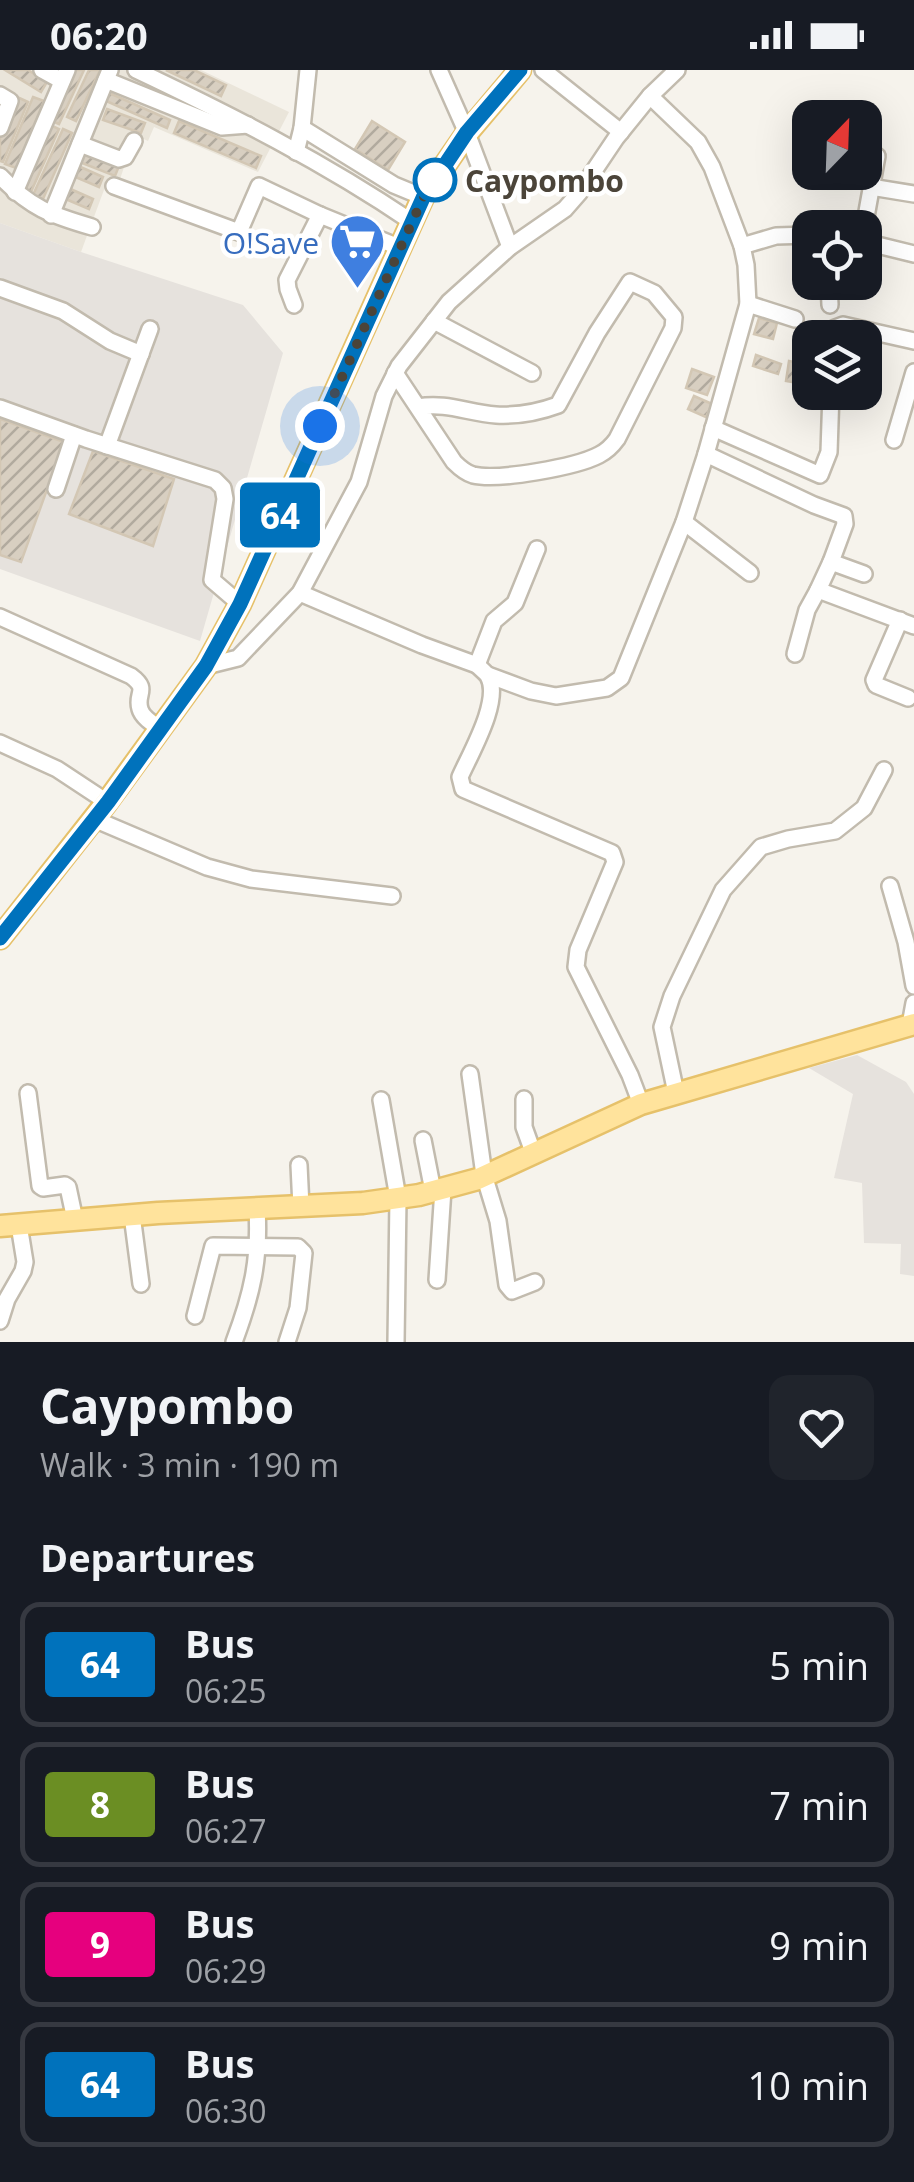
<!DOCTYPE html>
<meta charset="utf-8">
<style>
:root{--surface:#171b24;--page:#20242c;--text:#f1f3f6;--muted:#9ea1a6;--line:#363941}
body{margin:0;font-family:"Open Sans",sans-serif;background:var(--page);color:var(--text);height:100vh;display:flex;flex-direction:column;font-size:38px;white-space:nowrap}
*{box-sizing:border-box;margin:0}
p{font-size:32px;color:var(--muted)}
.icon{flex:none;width:55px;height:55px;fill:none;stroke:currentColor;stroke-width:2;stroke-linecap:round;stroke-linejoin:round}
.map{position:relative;height:1272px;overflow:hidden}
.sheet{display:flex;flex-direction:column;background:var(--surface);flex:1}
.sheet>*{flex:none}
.badge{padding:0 20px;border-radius:8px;font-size:35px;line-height:65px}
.needle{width:65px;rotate:23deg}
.buttons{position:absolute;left:792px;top:30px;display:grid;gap:20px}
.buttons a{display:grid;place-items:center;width:90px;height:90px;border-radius:20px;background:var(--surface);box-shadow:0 10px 40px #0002;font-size:50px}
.you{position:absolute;width:50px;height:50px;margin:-25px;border:8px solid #fff;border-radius:50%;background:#1a73e8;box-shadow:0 0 0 15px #1a73e833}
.map>.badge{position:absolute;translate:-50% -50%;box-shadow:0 0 0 5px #fff}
h2{padding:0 40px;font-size:38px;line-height:90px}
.round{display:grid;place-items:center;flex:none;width:105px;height:105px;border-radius:20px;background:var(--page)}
.summary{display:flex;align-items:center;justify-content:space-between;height:170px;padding:0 40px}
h1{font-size:48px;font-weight:700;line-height:75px}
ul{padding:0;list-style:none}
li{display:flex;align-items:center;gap:30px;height:125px;margin:0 20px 15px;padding:0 20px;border:5px solid var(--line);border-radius:20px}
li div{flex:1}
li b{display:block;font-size:38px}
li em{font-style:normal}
li .badge{min-width:110px;font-weight:700;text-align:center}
.status{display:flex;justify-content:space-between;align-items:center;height:70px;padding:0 50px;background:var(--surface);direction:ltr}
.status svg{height:28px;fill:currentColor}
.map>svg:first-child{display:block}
.residential{fill:#eae5da}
.industrial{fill:#e6e2dd}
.building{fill:url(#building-hatch);stroke:#d3c7b4;stroke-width:2.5}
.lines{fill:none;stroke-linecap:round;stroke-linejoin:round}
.minor-casing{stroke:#c2bbae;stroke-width:20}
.major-casing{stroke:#e6c16a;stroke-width:25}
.minor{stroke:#fff;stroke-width:15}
.major{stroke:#ffe39c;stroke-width:20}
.line-casing{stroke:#fff;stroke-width:22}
.line{stroke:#0072bc;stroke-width:15}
.walk{stroke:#4b4439;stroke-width:10;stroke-dasharray:0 18}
.stop-dot{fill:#fff;stroke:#0072bc;stroke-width:5}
.labels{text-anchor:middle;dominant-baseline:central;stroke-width:9;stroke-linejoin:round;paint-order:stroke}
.stop-label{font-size:30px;font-weight:bold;fill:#4b4439;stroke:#fff;text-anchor:start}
.shop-label{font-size:30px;fill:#366cbe;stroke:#fff;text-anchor:end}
</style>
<div class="status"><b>06:20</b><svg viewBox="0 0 49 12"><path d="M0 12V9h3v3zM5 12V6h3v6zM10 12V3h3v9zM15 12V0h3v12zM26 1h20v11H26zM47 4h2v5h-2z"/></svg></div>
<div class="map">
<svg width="914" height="1272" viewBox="0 0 914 1272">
<defs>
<pattern id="building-hatch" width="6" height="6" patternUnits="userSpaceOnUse" patternTransform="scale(2.5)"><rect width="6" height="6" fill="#d8cfc1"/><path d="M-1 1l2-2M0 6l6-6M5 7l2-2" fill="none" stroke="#b1aa9e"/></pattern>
</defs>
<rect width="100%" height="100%" fill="#f6f3ec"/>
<polygon class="residential" points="0,0 201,0 289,42 258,102 154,57 148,71 135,65 119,112 108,109 81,182 0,153"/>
<g class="industrial">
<polygon points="0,153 81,182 243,235 283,283 200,571 0,499"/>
<polygon points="857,985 906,1012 914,1024 914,1206 900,1204 901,1174 864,1173 862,1113 834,1108 853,1024 809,998"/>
</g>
<g class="building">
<polygon points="5,0 28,0 47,12 41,22"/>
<polygon points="73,0 84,0 59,54 50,50"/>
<polygon points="89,0 100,0 76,51 67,47"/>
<polygon points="166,0 194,0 226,15 221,26"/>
<polygon points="107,22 170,50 167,58 104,30"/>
<polygon points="17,27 28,32 3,92 0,91 0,68"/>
<polygon points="33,27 44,31 16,98 5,94"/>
<polygon points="107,39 145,53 141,63 103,50"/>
<polygon points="179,51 261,86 256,98 174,63"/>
<polygon points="372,51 405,72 388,100 355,79"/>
<polygon points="48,54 59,59 30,124 20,119"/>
<polygon points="63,59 72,63 43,129 33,125"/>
<polygon points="81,80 119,96 115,106 77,91"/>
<polygon points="76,95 103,107 99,117 71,105"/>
<polygon points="66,117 93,129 89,139 61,127"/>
<polygon points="759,248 777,253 773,269 754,264"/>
<polygon points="756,285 781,294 778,304 753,296"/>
<polygon points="789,291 810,295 810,315 786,311"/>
<polygon points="692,299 714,307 707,325 686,318"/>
<polygon points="694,326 712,334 706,347 688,339"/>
<polygon points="0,349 64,372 21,492 0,485"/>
<polygon points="93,381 174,409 153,476 69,444"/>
</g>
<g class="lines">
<defs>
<g id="minor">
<polyline points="42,0 62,11"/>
<path d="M 136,0 C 231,45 325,93 412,152"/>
<polyline points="439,0 467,63 510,177"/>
<polyline points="543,0 621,62"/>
<polyline points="106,10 222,57 248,55"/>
<polyline points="0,25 10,31 0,58"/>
<polyline points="302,58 394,115 423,127"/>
<polyline points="80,74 119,89 125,87 134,71"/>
<polyline points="296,82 302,58 308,0"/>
<path d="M 0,106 C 30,138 51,145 92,157"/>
<polyline points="114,116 239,162 259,116 320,145 401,178"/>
<polyline points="871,117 914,124"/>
<polyline points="15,122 67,0"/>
<polyline points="51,145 110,0"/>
<polyline points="864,158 877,86"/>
<polyline points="865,172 914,184"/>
<polyline points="742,176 776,166 810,165"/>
<polyline points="829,212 830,235"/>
<polyline points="0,218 63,241 110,271 141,284"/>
<polyline points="748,234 795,249"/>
<polyline points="294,235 288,219 287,210 320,145"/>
<polyline points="434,251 532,303"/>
<polyline points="832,268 835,258 843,255 914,271"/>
<path d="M 395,303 L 454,392 C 459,397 466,403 473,405 C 498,411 576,397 599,385 C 607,381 612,376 617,369 L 673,258 L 674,247 L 654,223 L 630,212 L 597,263 L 558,335 C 539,342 516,346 496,345 C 468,343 447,332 418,337"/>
<polyline points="0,338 86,369 215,410 223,418 225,429 212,510 240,534"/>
<polyline points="713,358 820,405 829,382 831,322"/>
<polyline points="894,370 914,302"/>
<polyline points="107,376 150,259"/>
<polyline points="706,384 814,435 844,446 845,454 831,492 864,504"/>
<polyline points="56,419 74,365"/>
<polyline points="684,452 750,503"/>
<polyline points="831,492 818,520 914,556"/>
<polyline points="300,523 422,575 477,595 494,551 515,533 537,479"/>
<path d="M 0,547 L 131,606 C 150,620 135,623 140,639 C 142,647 153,654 159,658"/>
<polyline points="900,550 874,610 876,615 908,628"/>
<polyline points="795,584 807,540 818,520"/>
<path d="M 477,595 C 479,597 487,604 488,606 C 502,630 470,684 460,707 L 463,719 L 612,783 L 615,792 L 578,880 L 576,897 L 630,1005 L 641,1034"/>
<polyline points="206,596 238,588 300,523 359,412 384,326 399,296 449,232 510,177 565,139 579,123 616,68 650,26"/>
<polyline points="488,605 531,621 556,626 607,618 621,608 684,452 706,384 748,234 746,195 742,176 712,97 698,72 650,26 677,0"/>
<polyline points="0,673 57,699 107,732"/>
<polyline points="94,749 207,797 251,809 392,826"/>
<polyline points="890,816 906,872 914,916"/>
<polyline points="910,955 914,933"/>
<polyline points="470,1004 484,1105 498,1151 507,1215 512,1221 535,1212"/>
<polyline points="28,1023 40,1116 43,1118 65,1115 68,1117 75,1150"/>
<polyline points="676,1023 662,957 672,926 723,820 761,777 788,769 835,761 864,738 884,700"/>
<polyline points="524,1029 524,1057 533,1082"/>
<polyline points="381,1030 398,1128 396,1272"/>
<polyline points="423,1070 433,1121"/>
<polyline points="299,1095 301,1137"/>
<polyline points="132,1145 141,1214"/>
<polyline points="437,1210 443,1119"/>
<polyline points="195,1246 213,1176 298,1177 304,1183 298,1238 287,1272"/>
<polyline points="0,1251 7,1229 23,1201 25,1192 19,1155"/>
<path d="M 234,1272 C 252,1224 260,1190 257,1139"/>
</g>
<g id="major">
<polyline points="0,868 107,732 206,596 240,534 423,127 467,63 520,0"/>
<polyline points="0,1156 158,1143 363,1133 419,1125 478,1109 641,1034 914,954"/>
</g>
</defs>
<use href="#minor" class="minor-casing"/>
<use href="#major" class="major-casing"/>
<use href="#minor" class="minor"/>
<use href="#major" class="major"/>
</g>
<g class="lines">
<defs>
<polyline id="line" points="0,868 108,732 206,596 240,534 423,128 467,62 520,0"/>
</defs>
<use href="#line" class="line-casing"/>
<use href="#line" class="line"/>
<polyline class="walk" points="320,356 423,128 445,95 435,110"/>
</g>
<defs>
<symbol id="supermarket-pin" viewBox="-11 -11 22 30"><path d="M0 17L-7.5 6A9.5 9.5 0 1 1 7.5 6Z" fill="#3f7fe0" stroke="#fff"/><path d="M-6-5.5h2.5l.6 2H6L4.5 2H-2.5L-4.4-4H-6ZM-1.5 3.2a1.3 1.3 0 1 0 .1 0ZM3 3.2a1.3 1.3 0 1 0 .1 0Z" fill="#fff"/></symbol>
</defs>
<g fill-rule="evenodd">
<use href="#supermarket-pin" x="326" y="140" width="63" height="86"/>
</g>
<circle class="stop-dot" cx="435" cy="110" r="20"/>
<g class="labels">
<g class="stop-label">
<text x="465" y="110">Caypombo</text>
</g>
<g class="shop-label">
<text x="319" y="172">O!Save</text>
</g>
</g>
</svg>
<div class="buttons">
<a><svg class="needle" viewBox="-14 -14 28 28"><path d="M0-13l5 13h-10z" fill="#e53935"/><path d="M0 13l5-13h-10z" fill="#9ea1a6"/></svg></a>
<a><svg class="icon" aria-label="locate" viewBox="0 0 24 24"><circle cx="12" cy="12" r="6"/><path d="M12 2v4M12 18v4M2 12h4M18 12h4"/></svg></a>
<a><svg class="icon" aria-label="layers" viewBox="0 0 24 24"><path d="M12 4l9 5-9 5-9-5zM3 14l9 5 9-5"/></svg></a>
</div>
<div class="you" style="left:320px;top:356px"></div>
<b class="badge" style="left:280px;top:445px;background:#0072bc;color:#fff">64</b>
</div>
<section class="sheet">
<div class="summary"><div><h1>Caypombo</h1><p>Walk · 3 min · 190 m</p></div><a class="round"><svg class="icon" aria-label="heart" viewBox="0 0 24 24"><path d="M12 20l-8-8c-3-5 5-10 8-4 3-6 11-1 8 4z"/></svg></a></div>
<h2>Departures</h2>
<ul>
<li><span class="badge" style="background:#0072bc;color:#fff">64</span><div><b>Bus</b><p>06:25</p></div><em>5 min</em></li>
<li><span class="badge" style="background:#6b8e23;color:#fff">8</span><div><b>Bus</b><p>06:27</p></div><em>7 min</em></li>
<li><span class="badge" style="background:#e6007e;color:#fff">9</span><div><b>Bus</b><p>06:29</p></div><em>9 min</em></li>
<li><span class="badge" style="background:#0072bc;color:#fff">64</span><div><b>Bus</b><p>06:30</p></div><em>10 min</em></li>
</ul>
</section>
